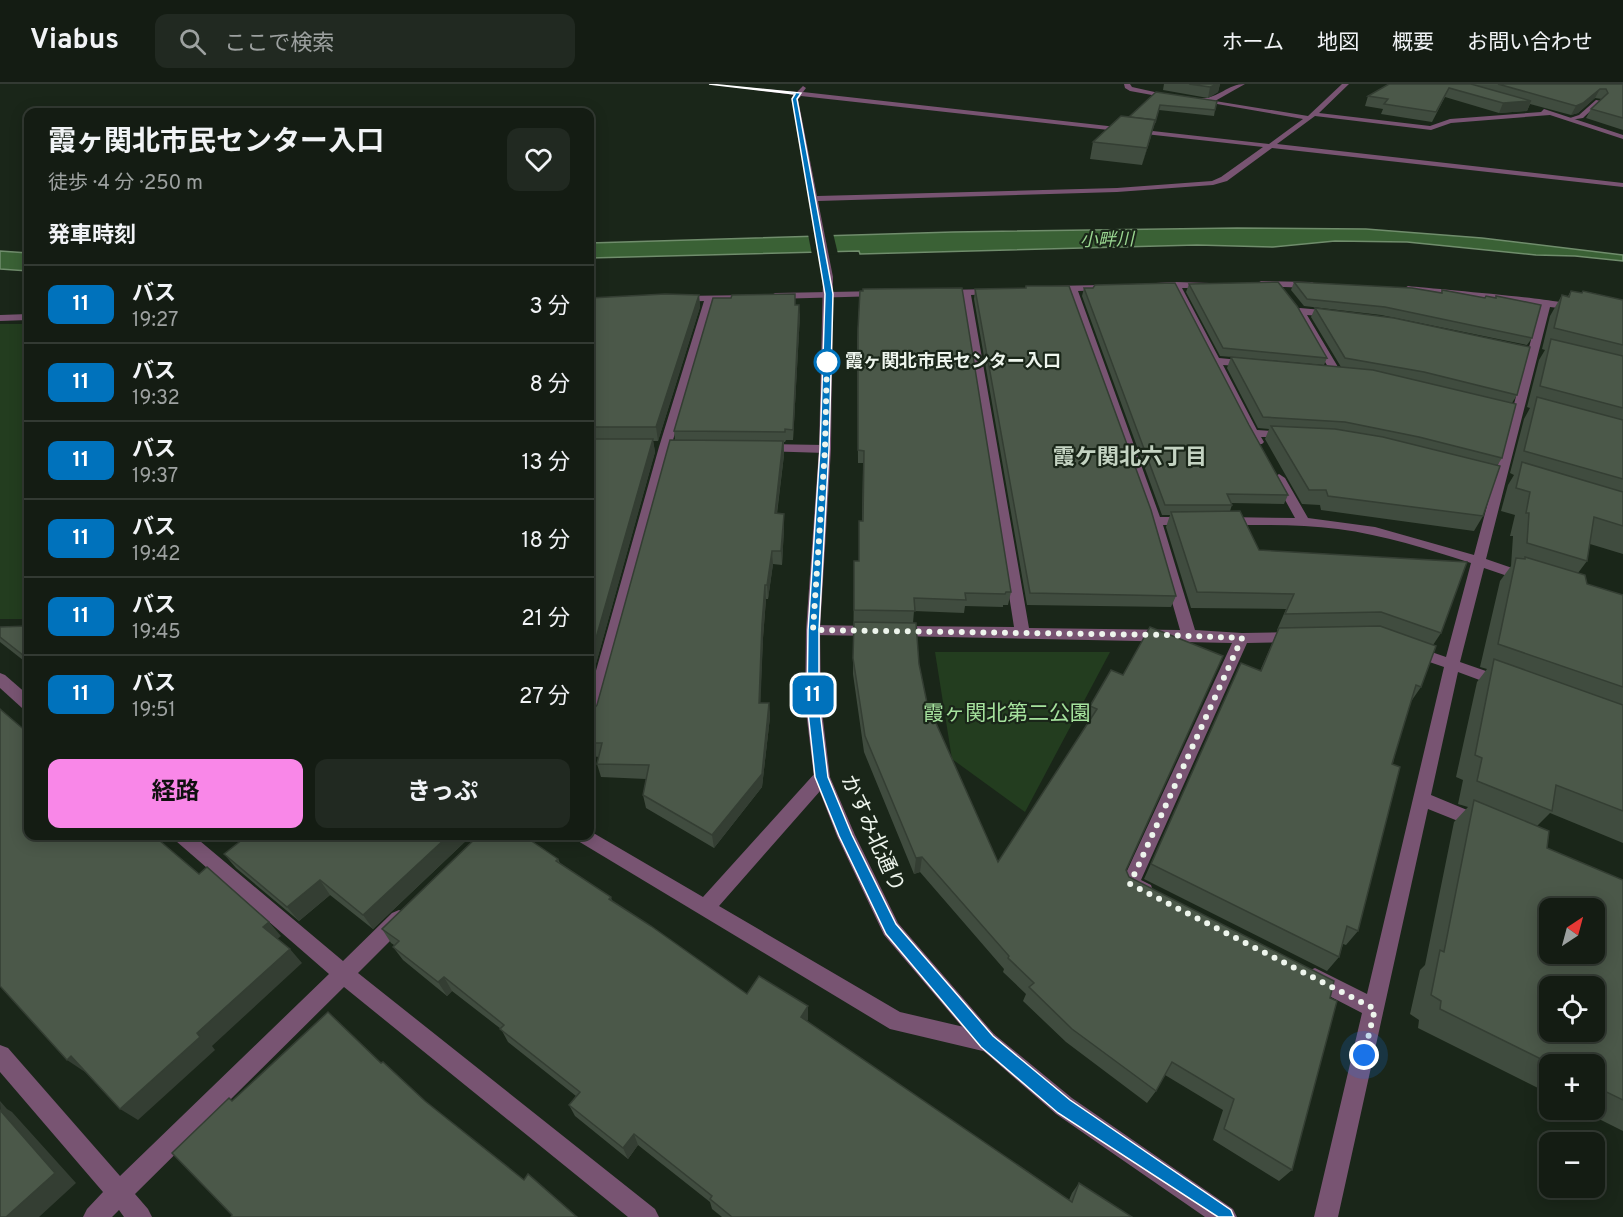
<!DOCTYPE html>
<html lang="ja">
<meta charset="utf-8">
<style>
:root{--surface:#141c13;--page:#212921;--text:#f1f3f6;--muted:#9da1a0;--line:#333a33;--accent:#f987e8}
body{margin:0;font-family:Overpass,"Noto Sans JP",sans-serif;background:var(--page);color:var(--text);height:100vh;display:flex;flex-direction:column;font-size:22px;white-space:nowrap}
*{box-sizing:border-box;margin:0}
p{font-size:20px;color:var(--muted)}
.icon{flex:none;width:33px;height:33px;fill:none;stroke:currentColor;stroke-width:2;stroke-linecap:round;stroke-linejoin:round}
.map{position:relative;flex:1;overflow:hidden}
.details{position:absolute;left:24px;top:24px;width:570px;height:732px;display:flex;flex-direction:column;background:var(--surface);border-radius:12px;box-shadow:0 3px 15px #0003,0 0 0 2px var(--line)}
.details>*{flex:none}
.badge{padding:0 12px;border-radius:9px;font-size:21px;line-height:39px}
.needle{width:39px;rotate:36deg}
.fabs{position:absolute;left:1539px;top:814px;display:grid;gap:12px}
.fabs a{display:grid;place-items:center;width:66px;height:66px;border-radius:12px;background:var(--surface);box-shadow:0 3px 15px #0003,0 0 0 2px var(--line);font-size:30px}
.you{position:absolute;width:30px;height:30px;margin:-15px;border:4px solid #fff;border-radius:50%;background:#1a73e8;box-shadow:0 0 0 9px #1a73e833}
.map>.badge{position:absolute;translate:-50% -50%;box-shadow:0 0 0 3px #fff}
h2{padding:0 24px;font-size:22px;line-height:54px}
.round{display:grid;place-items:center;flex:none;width:63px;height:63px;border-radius:12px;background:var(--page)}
.head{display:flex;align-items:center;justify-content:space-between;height:102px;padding:0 24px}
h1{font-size:28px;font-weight:700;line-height:45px}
.primary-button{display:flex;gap:12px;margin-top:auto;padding:12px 24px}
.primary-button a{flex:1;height:69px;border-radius:12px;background:var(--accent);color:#111;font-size:24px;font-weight:700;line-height:69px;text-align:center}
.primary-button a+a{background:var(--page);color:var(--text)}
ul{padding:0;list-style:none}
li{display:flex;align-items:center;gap:18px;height:78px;padding:0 24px;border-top:2px solid var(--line)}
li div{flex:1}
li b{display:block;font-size:22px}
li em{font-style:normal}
li .badge{min-width:66px;font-weight:700;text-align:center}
header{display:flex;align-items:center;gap:36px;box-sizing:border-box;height:84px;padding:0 30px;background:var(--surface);border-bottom:2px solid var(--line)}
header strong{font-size:28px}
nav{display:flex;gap:33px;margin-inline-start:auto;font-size:21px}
.search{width:420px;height:54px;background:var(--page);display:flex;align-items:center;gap:15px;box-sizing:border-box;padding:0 21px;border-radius:12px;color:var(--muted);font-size:22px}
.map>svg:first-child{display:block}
.green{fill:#233d1f}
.water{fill:#3a6135;stroke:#708d6c;stroke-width:1.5}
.pier{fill:#1a2619}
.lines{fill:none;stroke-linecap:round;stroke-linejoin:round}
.service{fill:#785472;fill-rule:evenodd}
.minor{fill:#785472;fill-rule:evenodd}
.tertiary{fill:#785472;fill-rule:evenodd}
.wall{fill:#404c3f}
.shaded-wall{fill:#343e33}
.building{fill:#4b5849;stroke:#343e33;stroke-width:1.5;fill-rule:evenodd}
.line{fill:#0072bc;stroke:#fff;stroke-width:1.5}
.walk{stroke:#eef5ed;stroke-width:6;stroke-dasharray:0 10.8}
.stop-dot{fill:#fff;stroke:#0072bc;stroke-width:3}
.labels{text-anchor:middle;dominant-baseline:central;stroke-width:4.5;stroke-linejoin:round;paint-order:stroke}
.far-water-label{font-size:18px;font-style:italic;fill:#99d590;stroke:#1a2619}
.far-stop-label{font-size:18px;font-weight:bold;fill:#eef5ed;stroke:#1a2619;text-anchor:start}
.park-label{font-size:21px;fill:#a5e29d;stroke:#1a2619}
.street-label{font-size:21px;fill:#eef5ed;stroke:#1a2619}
.neighbourhood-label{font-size:22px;font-weight:bold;fill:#c4d3c2;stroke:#1a2619}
</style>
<header>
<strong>Viabus</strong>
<div class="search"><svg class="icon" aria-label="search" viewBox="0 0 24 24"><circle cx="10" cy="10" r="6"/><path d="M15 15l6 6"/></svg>ここで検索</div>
<nav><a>ホーム</a><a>地図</a><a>概要</a><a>お問い合わせ</a></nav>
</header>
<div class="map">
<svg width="1623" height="1133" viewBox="0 0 1623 1133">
<rect width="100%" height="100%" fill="#1a2619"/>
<g class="green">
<rect x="0" y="240" width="28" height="295"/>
<polygon points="935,568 1110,568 1025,728 952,675"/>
</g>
<g class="water">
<polygon points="1237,144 1366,145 1482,154 1623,171 1623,177 1575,172 1536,171 1407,158 1335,157 1273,163 1197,161 860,170 859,167 590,174 590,159 953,148"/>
<polygon points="0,167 28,169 28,187 0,185"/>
</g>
<polygon class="pier" points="833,149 838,170 812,171 808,150"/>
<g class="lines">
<polygon class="service" points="1596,16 1601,17 1583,34 1570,36 1570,34 1579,31"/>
<g class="minor">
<path d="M 709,0 L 797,8 L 803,2 L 806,4 L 803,8 L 1269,60 L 1303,35 L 1194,16 L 1197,14 C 1217,17 1226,0 1245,0 L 1215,17 L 1308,32 L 1342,0 L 1349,0 L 1319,29 L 1430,42 L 1450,35 L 1541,28 L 1544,25 L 1623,51 L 1623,55 L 1550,31 L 1451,39 L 1431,46 L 1315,32 L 1277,60 L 1623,99 L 1623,103 L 1272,64 L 1227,97 L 1213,101 L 1117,108 L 818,117 L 833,193 L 828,196 L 823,193 L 792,15 L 795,11 ZM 801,12 L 1263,63 L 1221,93 L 1212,97 L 1117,104 L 817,112 L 798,15 Z"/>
<polygon points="1124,0 1130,0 1132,3 1177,13 1174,15 1130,7 1125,4"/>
<polygon points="1261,197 1312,198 1317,201 1312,204 1258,202 1256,200"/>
<polygon points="1176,198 1210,199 1210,203 1207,204 1182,204 1219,274 1250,277 1255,280 1250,283 1223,281 1257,346 1288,348 1294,351 1292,353 1261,353 1264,358 1262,360 1254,360 1173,204 1156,205 1151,202 1156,199"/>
<polygon points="1102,201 1105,202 1105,206 1078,207 1160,433 1188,433 1194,437 1188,441 1163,441 1195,546 1242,549 1293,548 1300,553 1293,558 1247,559 1141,796 1151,801 1153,807 1151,813 1144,815 1123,806 1121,800 1232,559 897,552 890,547 897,542 1014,543 962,211 943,212 938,209 943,206 994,205 999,208 997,210 971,211 1029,544 1180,546 1149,437 1068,207 1051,208 1046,205 1051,202"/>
<path d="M 1408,202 C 1433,205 1568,215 1580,223 L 1575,226 L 1550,223 L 1486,475 L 1530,490 L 1532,493 L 1525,498 L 1484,484 L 1460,578 L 1506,594 L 1509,598 L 1506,602 L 1501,604 L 1458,588 L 1431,711 L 1484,733 L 1487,738 L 1484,743 L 1478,745 L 1428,725 L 1338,1133 L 1314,1133 L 1362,929 L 1308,901 L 1305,894 L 1308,887 L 1315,884 L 1367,910 L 1444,583 L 1409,571 L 1406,567 L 1409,563 L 1414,562 L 1446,573 L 1471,479 C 1428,465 1384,451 1338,445 C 1301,440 1262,441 1224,441 L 1218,437 L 1224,433 L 1295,434 L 1273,394 L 1279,390 L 1285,394 L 1308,434 L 1375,443 L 1474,471 L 1540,222 L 1405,207 L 1403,205 Z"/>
<polygon points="883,207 883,211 880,212 775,215 770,212 775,209"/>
<polygon points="754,211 756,213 751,216 713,217 671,363 598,634 596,638 590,640 590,608 659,363 704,217 679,218 674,215 679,212"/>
<polygon points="1300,224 1333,227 1338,230 1333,233 1307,231 1341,288 1340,290 1332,290 1331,288 1295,227"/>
<polygon points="28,230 28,236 0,237 0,231"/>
<polygon points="765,360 825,361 831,365 825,369 761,367 761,361"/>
<polygon points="813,541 873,542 880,547 873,552 813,551 806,546"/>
<polygon points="0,589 5,591 28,611 28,626 22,624 0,604"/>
<polygon points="822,686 828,688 830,693 828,698 719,822 900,928 994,950 998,957 994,964 987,968 890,945 578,757 575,752 590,752 590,747 703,813 816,688"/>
<polygon points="173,752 194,752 343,877 392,829 399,826 406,829 409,835 406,841 358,889 655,1125 659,1133 628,1133 344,903 135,1110 148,1125 152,1133 124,1133 119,1126 112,1133 83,1133 87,1125 103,1108 0,988 0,961 8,964 120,1092 329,890 176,757"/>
</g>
<polygon class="tertiary" points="828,190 833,193 831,365 820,546 821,619 830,693 855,751 898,839 994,950 1072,1014 1233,1125 1237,1133 1205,1133 1056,1030 980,964 884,851 837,752 814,693 805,619 806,546 819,365 823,193"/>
</g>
<g class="wall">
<polygon points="1164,0 1220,0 1218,8 1208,14 1163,6"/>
<polygon points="1389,0 1623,0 1623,46 1586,34 1591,25 1602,15 1595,14 1578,29 1571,31 1530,20 1527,27 1499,29 1445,13 1432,38 1381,30 1383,25 1365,22 1368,12"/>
<polygon points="1156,8 1215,26 1214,32 1159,26 1142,81 1090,75 1093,58 1129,33"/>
<polygon points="1294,198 1441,209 1442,206 1485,214 1495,214 1496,212 1532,254 1527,261 1381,231 1304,222 1291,206"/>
<polygon points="1189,200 1327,274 1324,281 1220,272 1186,208"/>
<polygon points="1026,202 1176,512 1171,523 1027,521 974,215 975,205 1025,204"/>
<polygon points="1084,204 1249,341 1288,411 1284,420 1231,419 1232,421 1230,427 1259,466 1441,549 1433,561 1421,603 1410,619 1395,670 1358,847 1346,861 1343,860 1339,873 1327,887 1144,795 1241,579 1260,587 1278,546 1277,546 1286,525 1191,524 1166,443 1170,431 1162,431 1082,212"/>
<polygon points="860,207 1011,508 1008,521 1003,521 1003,523 965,522 964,529 914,527 913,539 919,580 927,619 998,778 1088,640 1084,638 1090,622 1111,586 1126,786 1129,793 1292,1086 1279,1097 1213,1056 1223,1026 1165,991 1156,1007 1147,1019 1066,958 1023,917 1026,910 1003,888 1004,885 920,788 914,790 864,668 853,590 854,490 859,477 859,437 862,437 863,379 858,379 857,257"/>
<polygon points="1571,207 1582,209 1583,207 1623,216 1623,470 1590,460 1587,477 1578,489 1587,500 1623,511 1623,759 1550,729 1537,742 1547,764 1623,796 1623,1047 1581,1026 1594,1026 1594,981 1550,981 1550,1010 1418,944 1419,936 1410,930 1420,886 1425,881 1454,738 1468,723 1458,720 1463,696 1456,693 1477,598 1487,585 1480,583 1500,497 1511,482 1513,452 1510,452 1515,431 1501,427 1508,401 1514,391 1510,389 1524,335 1530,324 1527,323 1539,276 1545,266 1542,265 1550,232 1562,211 1568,212"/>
<polygon points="699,211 700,223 658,357 653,357 655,368 590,601 590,214"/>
<polygon points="795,221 800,231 793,356 786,356 785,358 784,358 784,371 777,430 784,444 782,481 773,480 768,515 766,515 763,554 760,619 769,619 770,633 762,703 714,764 646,724 643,711 646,695 601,693 597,680 599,673 590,672 590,628 593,626 597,621 675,356 674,347"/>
<polygon points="1315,224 1517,311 1512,319 1502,374 1497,382 1483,432 1474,447 1321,426 1320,421 1302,420 1265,355 1269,345 1258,344 1227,284 1231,273 1347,284 1341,283 1311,233"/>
<polygon points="28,542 28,580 0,558 0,543"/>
<polygon points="471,752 373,845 330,811 299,837 236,784 224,770"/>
<polygon points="558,775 560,779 611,813 612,817 747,910 808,935 807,937 1069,1116 1072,1109 1079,1099 1132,1133 722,1133 712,1125 710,1118 638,1061 628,1075 575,1032 569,1021 576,1012 508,958 501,945 452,907 447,912 403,876 393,863 394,861 391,859 382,845"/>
</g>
<g class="shaded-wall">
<polygon points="1217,0 1220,0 1218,8 1208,14 1210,3"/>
<polygon points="1600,5 1595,14 1578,29 1571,31 1576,22"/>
<polygon points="1531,17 1527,27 1499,29 1503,19"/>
<polygon points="1155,36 1151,53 1142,81 1147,64"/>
<polygon points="699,211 700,223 658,357 656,343"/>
<polygon points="799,221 800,231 793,356 793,346"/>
<polygon points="653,355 655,368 590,601 590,575"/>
<polygon points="783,357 784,371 775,443 775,429"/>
<polygon points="784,430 784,444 782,481 781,467"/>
<polygon points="772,467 773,480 768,515 767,501"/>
<polygon points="765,501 766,515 763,554 760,633 759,619 762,540"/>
<polygon points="769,619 770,633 762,703 714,764 712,751"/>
<polygon points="448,752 471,752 373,845 363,831"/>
<polygon points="922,773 920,788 914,790 916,774"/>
<polygon points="320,796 330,811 299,837 287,823"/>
<polygon points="269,838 281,852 275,857 263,843"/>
<polygon points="290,865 302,879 212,962 215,966 138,1036 120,1025 197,949"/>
<polygon points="444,893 452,907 447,912 438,898"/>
<polygon points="808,922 808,935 801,946 801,933"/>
<polygon points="71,972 90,984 85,988 67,976"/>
<polygon points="0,1017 7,1025 12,1028 76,1099 39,1133 6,1133"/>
<polygon points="634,1050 638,1061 628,1075 623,1064"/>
</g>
<g class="building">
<polygon points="1189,0 1217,0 1210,3"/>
<polygon points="1389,0 1471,0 1531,17 1503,19 1449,4 1436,28 1384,20 1388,15 1368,12"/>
<polygon points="1498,0 1623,0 1623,34 1591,25 1608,9 1606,5 1600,5 1583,19 1576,22"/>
<polygon points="1156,8 1217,17 1215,26 1160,21 1155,39 1155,36 1129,33"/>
<polygon points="1121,32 1155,36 1147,64 1093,58"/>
<polygon points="1278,198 1297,222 1327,274 1223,264 1189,200"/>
<polygon points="1294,198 1412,204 1442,209 1442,206 1485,214 1486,212 1496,214 1496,212 1541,221 1532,254 1385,223 1307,215"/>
<polygon points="1175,199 1249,341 1288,411 1227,410 1232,421 1165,421 1084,204 1093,204 1095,201"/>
<polygon points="1026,202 1069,202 1151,426 1176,512 1030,509 975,205 1026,204"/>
<polygon points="962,204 1011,508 1006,508 1005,510 965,509 966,516 914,514 915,527 854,526 854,477 859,477 859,437 863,437 864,367 858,366 858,245 860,207 863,207 863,205"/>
<polygon points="1571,207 1582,209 1583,207 1623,216 1623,261 1554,244 1562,211 1569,213"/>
<polygon points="665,210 699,211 656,343 590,343 590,214"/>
<polygon points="795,210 795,221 799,221 793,346 785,345 785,348 674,347 713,214 731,214 732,211"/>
<polygon points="1315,224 1394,234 1530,263 1517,311 1424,288 1345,274"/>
<polygon points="1551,255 1623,272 1623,324 1540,302"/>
<polygon points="1231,273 1373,286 1516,320 1502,374 1419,353 1345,338 1263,333"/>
<polygon points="1537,313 1623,336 1623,395 1524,367"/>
<polygon points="1271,342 1335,345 1383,353 1500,382 1483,432 1328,412 1326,406 1309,406"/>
<polygon points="590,355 653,355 590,575"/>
<polygon points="670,356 783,357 775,429 784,430 781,467 772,467 767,501 765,501 762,540 759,619 769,619 762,690 712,751 643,711 649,681 597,680 602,659 590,659 590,628 593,626 597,621"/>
<polygon points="1522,378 1623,408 1623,442 1594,433 1587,477 1527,459 1529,429 1526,429 1530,408 1516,404"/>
<polygon points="1240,427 1259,466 1467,478 1441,549 1381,528 1285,530 1294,510 1197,508 1171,428"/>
<polygon points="1525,473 1585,491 1587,500 1623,511 1623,603 1498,560 1516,474 1525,475"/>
<polygon points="854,538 916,539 919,580 927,619 998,778 1097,625 1090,622 1111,586 1123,591 1150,543 1223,572 1126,786 1129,793 1334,897 1330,914 1337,917 1292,1086 1224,1045 1234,1015 1172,978 1156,1007 1072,945 1029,903 1034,899 1008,874 1009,872 922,773 916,774 865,652 853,574"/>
<polygon points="28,542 28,575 0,553 0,543"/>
<polygon points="1380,542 1436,562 1421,603 1416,601 1395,670 1392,680 1400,683 1358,847 1347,842 1339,873 1151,780 1241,579 1261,587 1279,544"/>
<polygon points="1494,575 1623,621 1623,727 1556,701 1552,727 1477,697 1482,674 1475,671"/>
<polygon points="0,625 28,649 28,752 155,752 160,757 199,790 207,783 269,838 263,843 290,865 197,949 200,953 120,1025 71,972 67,976 0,902"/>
<path d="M 1474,716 L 1549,747 L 1547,764 L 1623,796 L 1623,1016 L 1594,1002 L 1594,981 L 1553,981 L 1440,925 L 1441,917 L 1431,911 L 1440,866 L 1444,868 ZM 1550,825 L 1594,825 L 1594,870 L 1550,870 ZM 1550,903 L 1594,903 L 1594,948 L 1550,948 Z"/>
<polygon points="247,752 448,752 363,831 320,796 287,823 224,770"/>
<polygon points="478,752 524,752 558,775 556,777 611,813 609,815 651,842 747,910 759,892 808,922 801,933 1072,1118 1079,1099 1132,1133 732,1133 710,1115 712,1112 634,1050 623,1064 569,1021 580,1008 500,945 504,941 444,893 438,898 393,863 399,857 382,845"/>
<polygon points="328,928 381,979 383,978 425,1017 524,1096 528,1090 577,1133 231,1133 232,1131 172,1069 229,1014 232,1017"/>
<polygon points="0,1026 55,1089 6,1133 0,1133"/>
</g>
<polygon class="line" points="709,0 801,9 797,15 833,210 829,365 819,546 819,619 828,693 852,751 896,840 993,952 1070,1016 1231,1126 1234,1133 1218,1133 1058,1029 981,963 886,850 839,752 815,693 807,619 808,546 820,365 825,210 792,15 795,10"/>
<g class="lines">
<polyline class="walk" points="827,278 827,276 825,365 813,546 1165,551 1242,554 1130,800 1375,925 1364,971"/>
</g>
<circle class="stop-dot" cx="827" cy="278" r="12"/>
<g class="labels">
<g class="far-water-label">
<text transform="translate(1107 157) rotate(-1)">小畔川</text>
</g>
<g class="far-stop-label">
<text x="845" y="278">霞ヶ関北市民センター入口</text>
</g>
<g class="park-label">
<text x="1007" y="630">霞ヶ関北第二公園</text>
</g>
<g class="street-label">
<text transform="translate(872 750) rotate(66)">かすみ北通り</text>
</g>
<g class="neighbourhood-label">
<text x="1130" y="374">霞ケ関北六丁目</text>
</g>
</g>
</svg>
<div class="fabs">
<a><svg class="needle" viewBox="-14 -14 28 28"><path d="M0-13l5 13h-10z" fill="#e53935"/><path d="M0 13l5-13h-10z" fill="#9da1a0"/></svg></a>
<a><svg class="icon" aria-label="locate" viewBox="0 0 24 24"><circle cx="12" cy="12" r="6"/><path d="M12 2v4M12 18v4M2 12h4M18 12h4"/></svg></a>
<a>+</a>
<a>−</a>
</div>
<div class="you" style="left:1364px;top:971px"></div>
<b class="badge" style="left:813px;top:611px;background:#0072bc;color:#fff">11</b>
<section class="details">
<div class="head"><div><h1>霞ヶ関北市民センター入口</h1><p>徒歩 · 4 分 · 250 m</p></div><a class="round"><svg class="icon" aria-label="heart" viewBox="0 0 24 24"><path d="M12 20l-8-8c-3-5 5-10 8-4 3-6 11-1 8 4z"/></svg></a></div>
<h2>発車時刻</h2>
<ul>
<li><span class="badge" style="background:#0072bc;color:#fff">11</span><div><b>バス</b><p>19:27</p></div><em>3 分</em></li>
<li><span class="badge" style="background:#0072bc;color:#fff">11</span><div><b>バス</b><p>19:32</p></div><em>8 分</em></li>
<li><span class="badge" style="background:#0072bc;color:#fff">11</span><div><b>バス</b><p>19:37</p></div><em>13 分</em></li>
<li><span class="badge" style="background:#0072bc;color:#fff">11</span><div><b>バス</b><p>19:42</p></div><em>18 分</em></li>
<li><span class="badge" style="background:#0072bc;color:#fff">11</span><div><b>バス</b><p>19:45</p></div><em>21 分</em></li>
<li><span class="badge" style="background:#0072bc;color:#fff">11</span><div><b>バス</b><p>19:51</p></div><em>27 分</em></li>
</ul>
<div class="primary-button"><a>経路</a><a>きっぷ</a></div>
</section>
</div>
